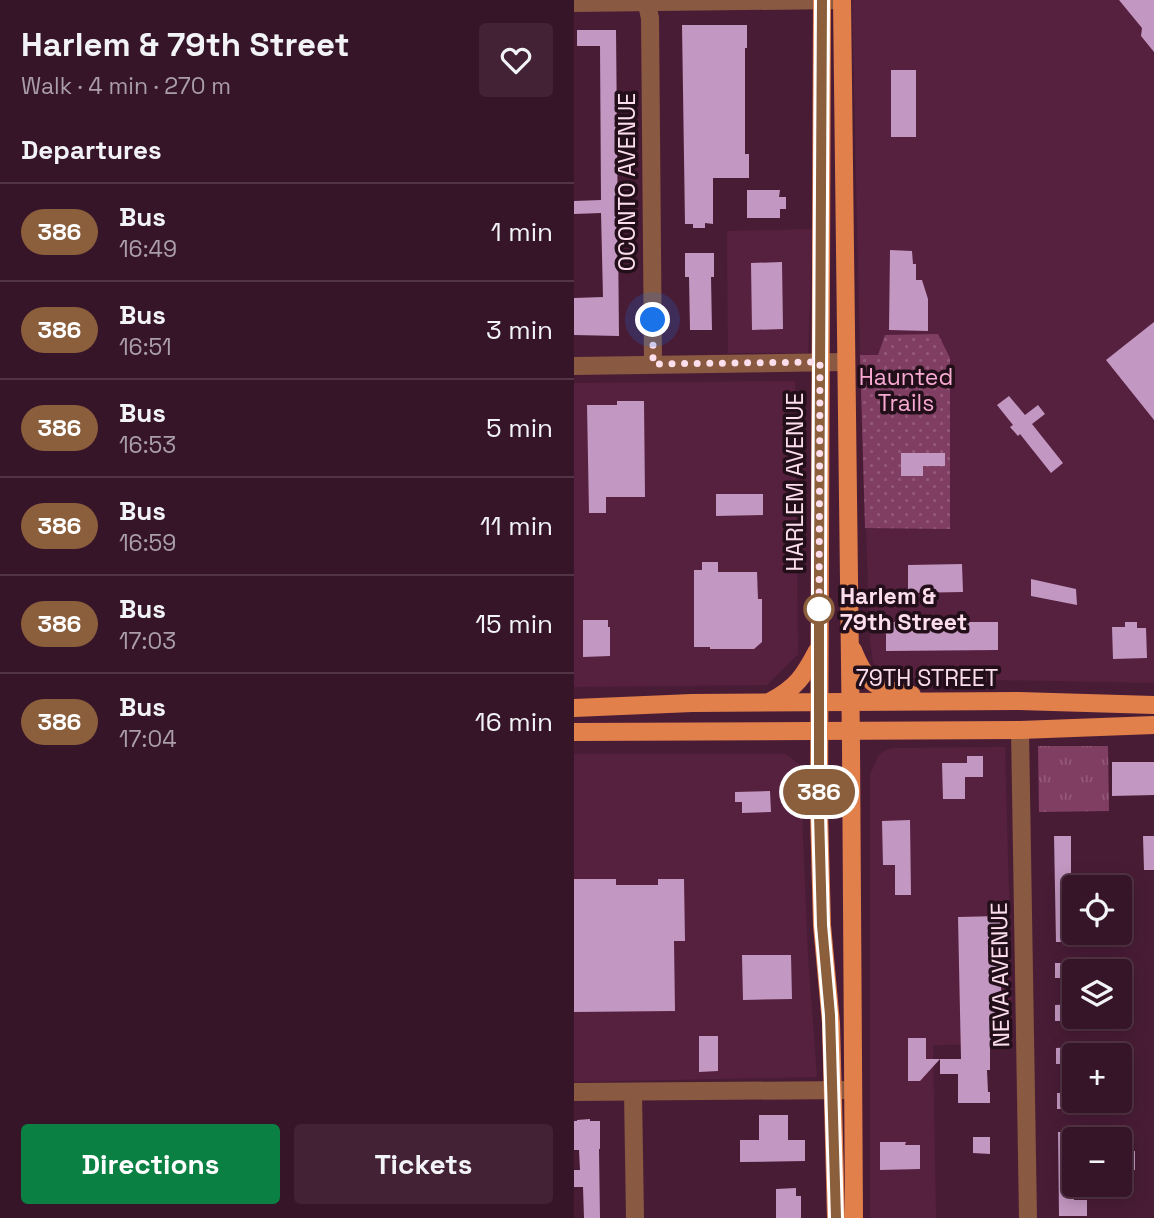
<!DOCTYPE html>
<meta charset="utf-8">
<style>
:root{--surface:#371528;--page:#422234;--text:#f1f3f6;--muted:#aa9fa8;--line:#513445;--accent:#0b8043}
body{margin:0;font-family:"Space Grotesk",sans-serif;background:var(--page);color:var(--text);height:100vh;display:flex;flex-direction:column;font-size:26px;white-space:nowrap}
*{box-sizing:border-box;margin:0}
p{font-size:23px;color:var(--muted)}
.icon{flex:none;width:38px;height:38px;fill:none;stroke:currentColor;stroke-width:2;stroke-linecap:round;stroke-linejoin:round}
.map{position:relative;flex:1;overflow:hidden}
.sheet{display:flex;flex-direction:column;background:var(--surface);width:574px}
.sheet>*{flex:none}
.badge{padding:0 14px;border-radius:23px;font-size:24px;line-height:46px}
.tools{position:absolute;left:488px;top:875px;display:grid;gap:14px}
.tools a{display:grid;place-items:center;width:70px;height:70px;border-radius:7px;background:var(--surface);box-shadow:0 4px 18px #0003,0 0 0 2px var(--line);font-size:35px}
.you{position:absolute;width:35px;height:35px;margin:-18px;border:5px solid #fff;border-radius:50%;background:#1a73e8;box-shadow:0 0 0 10px #1a73e833}
.map>.badge{position:absolute;translate:-50% -50%;box-shadow:0 0 0 4px #fff}
h2{padding:0 21px;font-size:26px;line-height:63px}
.round{display:grid;place-items:center;flex:none;width:74px;height:74px;border-radius:7px;background:var(--page)}
.headline{display:flex;align-items:center;justify-content:space-between;height:119px;padding:0 21px}
h1{font-size:33px;font-weight:600;line-height:52px}
.button{display:flex;gap:14px;margin-top:auto;padding:14px 21px}
.button a{flex:1;height:80px;border-radius:7px;background:var(--accent);color:#fff;font-size:28px;font-weight:600;line-height:80px;text-align:center}
.button a+a{background:var(--page);color:var(--text)}
ul{padding:0;list-style:none}
li{display:flex;align-items:center;gap:21px;height:98px;padding:0 21px;border-top:2px solid var(--line)}
li div{flex:1}
li b{display:block;font-size:26px}
li em{font-style:normal}
li .badge{min-width:77px;font-weight:700;text-align:center}
main{display:flex;flex:1;min-height:0}
.map>svg:first-child{display:block}
.built{fill:#56213f}
.grass{fill:url(#grass-tufts)}
.park{fill:url(#park-dots)}
.building{fill:#c297c1}
.lines{fill:none;stroke-linecap:round;stroke-linejoin:round}
.minor{stroke:#895941;stroke-width:18}
.major{stroke:#e2804c;stroke-width:18}
.line-casing{stroke:#fff;stroke-width:16}
.line{stroke:#8b5e3c;stroke-width:10}
.walk{stroke:#fcdeec;stroke-width:7;stroke-dasharray:0 12.6}
.stop-dot{fill:#fff;stroke:#8b5e3c;stroke-width:3.5}
.labels{text-anchor:middle;dominant-baseline:central;stroke-width:7;stroke-linejoin:round;paint-order:stroke}
.street-label{font-size:23px;fill:#fcdeec;stroke:#230f1a}
.park-label{font-size:23px;fill:#f9aad3;stroke:#230f1a}
.stop-label{font-size:23px;font-weight:bold;fill:#fcdeec;stroke:#230f1a;text-anchor:start}
</style>
<main>
<section class="sheet">
<div class="headline"><div><h1>Harlem &amp; 79th Street</h1><p>Walk · 4 min · 270 m</p></div><a class="round"><svg class="icon" aria-label="heart" viewBox="0 0 24 24"><path d="M12 20l-8-8c-3-5 5-10 8-4 3-6 11-1 8 4z"/></svg></a></div>
<h2>Departures</h2>
<ul>
<li><span class="badge" style="background:#8b5e3c;color:#fff">386</span><div><b>Bus</b><p>16:49</p></div><em>1 min</em></li>
<li><span class="badge" style="background:#8b5e3c;color:#fff">386</span><div><b>Bus</b><p>16:51</p></div><em>3 min</em></li>
<li><span class="badge" style="background:#8b5e3c;color:#fff">386</span><div><b>Bus</b><p>16:53</p></div><em>5 min</em></li>
<li><span class="badge" style="background:#8b5e3c;color:#fff">386</span><div><b>Bus</b><p>16:59</p></div><em>11 min</em></li>
<li><span class="badge" style="background:#8b5e3c;color:#fff">386</span><div><b>Bus</b><p>17:03</p></div><em>15 min</em></li>
<li><span class="badge" style="background:#8b5e3c;color:#fff">386</span><div><b>Bus</b><p>17:04</p></div><em>16 min</em></li>
</ul>
<div class="button"><a>Directions</a><a>Tickets</a></div>
</section>
<div class="map">
<svg width="580" height="1218" viewBox="0 0 580 1218">
<defs>
<pattern id="grass-tufts" width="24" height="20" patternUnits="userSpaceOnUse" patternTransform="scale(1.75)"><rect width="24" height="20" fill="#803e63"/><path d="M3 7l-1-3M5 7V3M7 7l1-3M15 17l-1-3M17 17v-4M19 17l1-3" fill="none" stroke="#93597a"/></pattern>
<pattern id="park-dots" width="8" height="8" patternUnits="userSpaceOnUse" patternTransform="scale(1.75)"><rect width="8" height="8" fill="#803e63"/><path d="M2 2h.1M6 6h.1" fill="none" stroke="#93597a" stroke-width="1.8" stroke-linecap="round"/></pattern>
</defs>
<rect width="100%" height="100%" fill="#491c36"/>
<g class="built">
<polygon points="278,0 580,0 580,683 318,678 299,663 296,641 286,355"/>
<polygon points="239,229 234,353 154,353 153,231"/>
<polygon points="221,381 224,654 193,685 0,687 0,383"/>
<polygon points="431,747 439,1044 359,1045 362,1218 296,1218 296,775 304,756 312,750 319,748"/>
<polygon points="0,754 212,754 226,765 234,956 243,1077 0,1082"/>
</g>
<polygon class="grass" points="464,746 534,746 535,811 465,812"/>
<polygon class="park" points="364,334 376,358 376,529 291,528 286,355 304,355 311,335"/>
<g class="building">
<polygon points="545,0 580,0 580,52 567,36 568,28"/>
<polygon points="108,25 173,25 173,48 171,48 171,154 175,154 175,178 139,178 139,224 131,223 131,228 119,228 119,224 111,224"/>
<polygon points="3,30 42,30 45,336 0,335 0,298 29,297 27,213 0,214 0,201 27,200 26,46 3,46"/>
<rect x="317" y="70" width="25" height="67"/>
<polygon points="173,190 206,190 205,197 212,197 212,209 206,209 206,218 173,218"/>
<polygon points="316,250 338,251 339,264 342,264 342,280 348,280 354,299 354,331 315,330"/>
<polygon points="111,253 140,253 140,277 137,277 138,330 116,330 115,277 111,277"/>
<polygon points="208,262 209,329 178,330 177,263"/>
<polygon points="580,322 580,420 532,360"/>
<polygon points="435,396 451,415 464,405 471,414 458,424 489,463 477,473 446,434 444,436 436,427 439,425 423,405"/>
<polygon points="43,401 70,401 71,497 32,497 32,513 15,513 13,405 43,405"/>
<polygon points="327,453 371,453 371,466 349,466 349,476 327,476"/>
<polygon points="142,494 189,494 189,515 142,516"/>
<polygon points="128,562 144,562 144,572 183,572 184,599 188,599 188,642 180,649 136,649 136,647 120,647 120,570 128,570"/>
<polygon points="388,564 389,592 334,593 334,565"/>
<polygon points="457,579 502,589 503,605 457,596"/>
<polygon points="9,620 34,620 34,627 36,627 36,656 9,657"/>
<polygon points="312,622 424,622 424,650 312,651"/>
<polygon points="551,622 563,622 563,628 572,628 573,658 539,659 538,627 551,627"/>
<polygon points="393,756 409,756 409,777 391,777 391,799 369,799 368,763 393,763"/>
<polygon points="538,762 580,762 580,795 538,796"/>
<polygon points="196,791 197,812 168,813 168,802 161,802 161,792"/>
<polygon points="336,820 337,895 321,895 321,865 309,865 308,821"/>
<polygon points="480,836 497,836 497,942 482,942"/>
<polygon points="569,836 580,836 580,870 570,870"/>
<polygon points="0,879 42,879 42,885 84,885 84,879 110,879 111,941 100,941 101,1011 0,1012"/>
<polygon points="426,916 428,1042 416,1042 416,1070 413,1070 414,1092 416,1092 416,1103 384,1103 384,1074 366,1074 366,1059 387,1059 384,917"/>
<polygon points="168,955 217,955 218,999 169,1000"/>
<rect x="481" y="963" width="19" height="15"/>
<polygon points="500,1004 500,1021 481,1021 481,1005"/>
<polygon points="125,1036 144,1036 144,1071 125,1072"/>
<polygon points="334,1038 352,1038 352,1059 366,1059 346,1081 334,1081"/>
<polygon points="500,1047 500,1064 482,1064 482,1048"/>
<rect x="483" y="1093" width="17" height="16"/>
<polygon points="185,1115 214,1115 214,1140 231,1140 231,1161 166,1162 166,1140 185,1140"/>
<polygon points="16,1119 16,1121 26,1121 26,1149 25,1149 26,1218 10,1218 9,1187 0,1187 0,1170 6,1170 5,1150 0,1150 0,1121 3,1121 3,1120"/>
<polygon points="484,1132 500,1132 500,1200 513,1200 513,1216 485,1216"/>
<polygon points="399,1137 416,1137 416,1154 399,1153"/>
<polygon points="306,1142 332,1142 331,1145 346,1145 346,1169 306,1170"/>
<rect x="547" y="1151" width="14" height="19"/>
<polygon points="222,1188 222,1196 227,1196 227,1218 202,1218 202,1189"/>
</g>
<g class="lines">
<g class="minor">
<polyline points="72,0 76,18 79,364"/>
<polyline points="0,3 267,0"/>
<polyline points="0,366 272,362"/>
<polyline points="446,730 454,1218"/>
<polyline points="0,1092 274,1090"/>
<polyline points="59,1092 61,1218"/>
</g>
<g class="major">
<polyline points="248,0 245,811 248,925 257,1023 262,1218"/>
<polyline points="268,0 277,746 280,1218"/>
<path d="M 279,650 C 293,685 302,689 338,695"/>
<path d="M 197,701 C 222,688 230,676 243,651"/>
<polyline points="0,708 118,703 445,701 580,705"/>
<polyline points="0,732 446,730 580,725"/>
</g>
</g>
<g class="lines">
<defs>
<polyline id="line" points="248,0 245,567 245,814 248,925 256,1015 262,1218"/>
</defs>
<use href="#line" class="line-casing"/>
<use href="#line" class="line"/>
<polyline class="walk" points="79,320 79,364 246,362 245,621 245,609"/>
</g>
<circle class="stop-dot" cx="245" cy="609" r="14"/>
<g class="labels">
<g class="street-label">
<text transform="translate(53 182) rotate(-90)">OCONTO AVENUE</text>
<text transform="translate(221 482) rotate(-90)">HARLEM AVENUE</text>
<text x="353" y="678">79TH STREET</text>
<text transform="translate(426 975) rotate(-91)">NEVA AVENUE</text>
</g>
<g class="park-label">
<text x="332" y="377">Haunted<tspan x="332" dy="26">Trails</tspan></text>
</g>
<g class="stop-label">
<text x="266" y="596">Harlem &amp;<tspan x="266" dy="26">79th Street</tspan></text>
</g>
</g>
</svg>
<div class="tools">
<a><svg class="icon" aria-label="locate" viewBox="0 0 24 24"><circle cx="12" cy="12" r="6"/><path d="M12 2v4M12 18v4M2 12h4M18 12h4"/></svg></a>
<a><svg class="icon" aria-label="layers" viewBox="0 0 24 24"><path d="M12 4l9 5-9 5-9-5zM3 14l9 5 9-5"/></svg></a>
<a>+</a>
<a>−</a>
</div>
<div class="you" style="left:79px;top:320px"></div>
<b class="badge" style="left:245px;top:792px;background:#8b5e3c;color:#fff">386</b>
</div>
</main>
